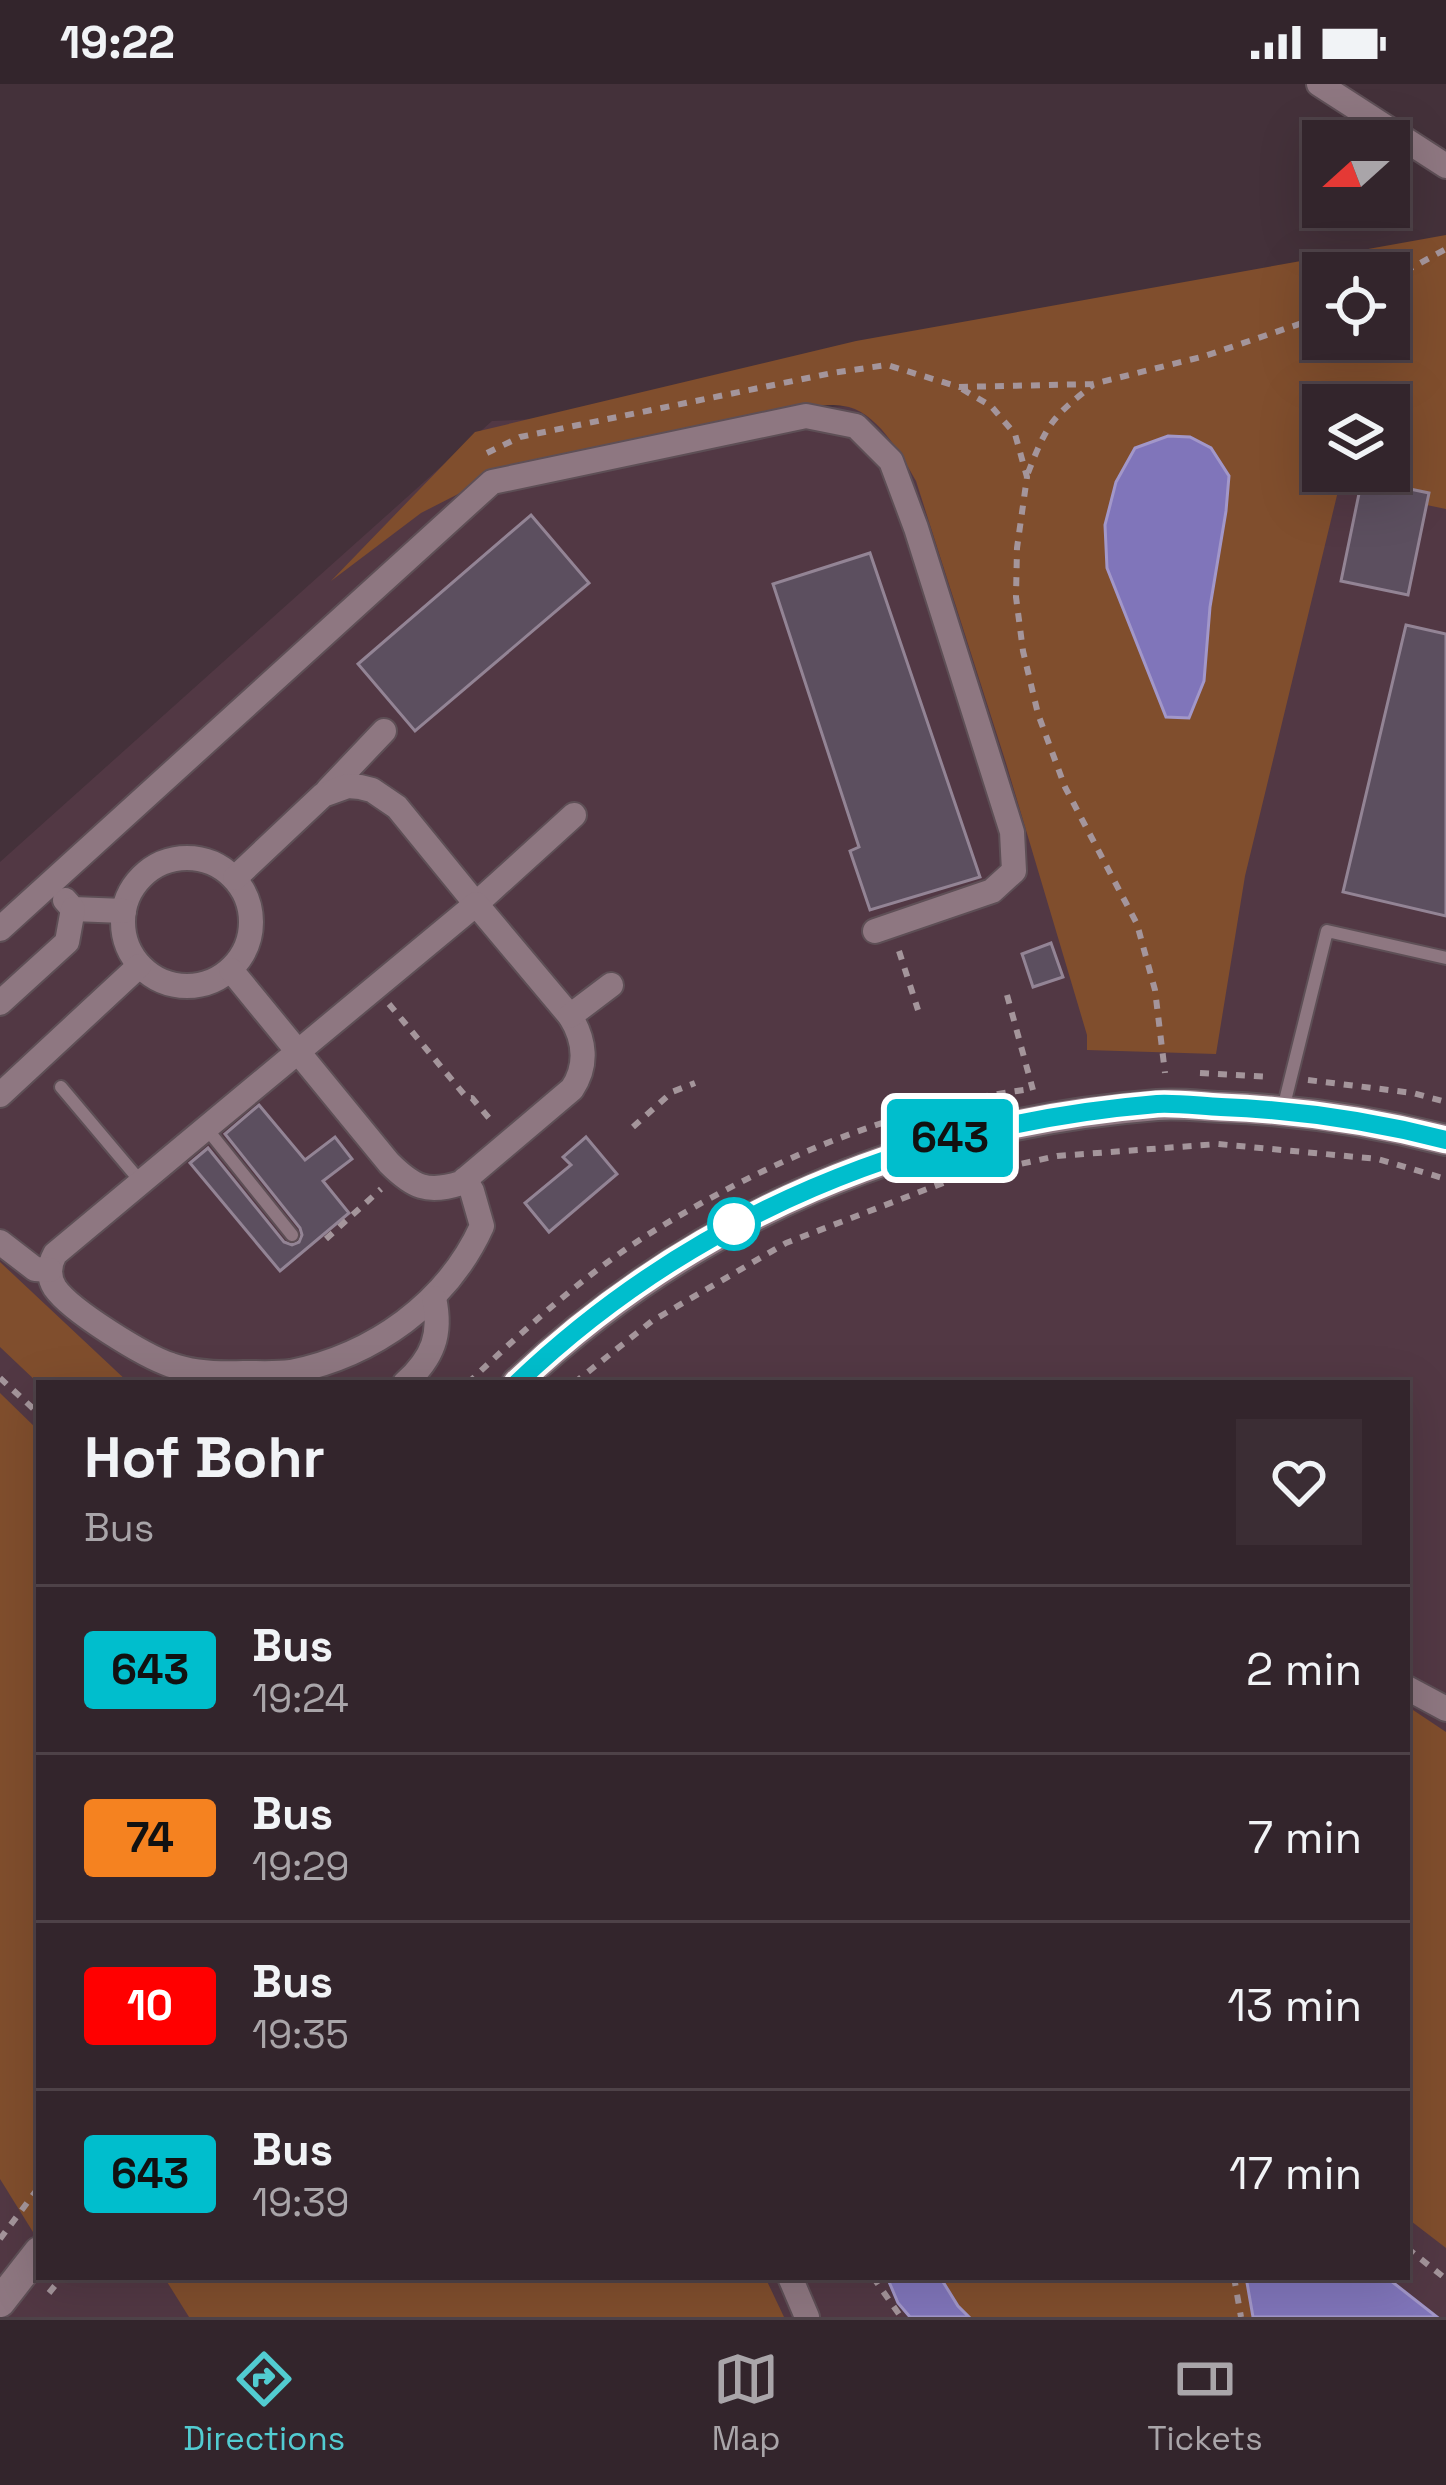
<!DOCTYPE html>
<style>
:root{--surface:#33252c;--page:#3b2d34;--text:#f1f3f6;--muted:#a9a5a9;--line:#4e4248;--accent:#52ccd1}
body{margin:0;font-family:"Space Grotesk",sans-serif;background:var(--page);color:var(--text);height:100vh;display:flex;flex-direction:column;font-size:45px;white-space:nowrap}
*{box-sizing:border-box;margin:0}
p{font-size:39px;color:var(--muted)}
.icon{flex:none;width:66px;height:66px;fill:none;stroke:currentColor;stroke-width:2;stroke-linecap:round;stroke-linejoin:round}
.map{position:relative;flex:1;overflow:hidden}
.details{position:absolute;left:36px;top:1296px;width:1374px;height:900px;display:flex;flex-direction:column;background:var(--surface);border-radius:0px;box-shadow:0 12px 48px #0002,0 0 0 3px var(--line)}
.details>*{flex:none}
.badge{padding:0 24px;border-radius:9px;font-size:42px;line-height:78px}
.needle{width:78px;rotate:249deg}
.controls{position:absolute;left:1302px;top:36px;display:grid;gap:24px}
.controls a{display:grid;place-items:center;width:108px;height:108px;border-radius:0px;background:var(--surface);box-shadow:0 12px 48px #0002,0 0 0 3px var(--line);font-size:60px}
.map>.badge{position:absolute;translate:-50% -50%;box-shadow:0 0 0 6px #fff}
.round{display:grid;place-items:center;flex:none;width:126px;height:126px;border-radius:0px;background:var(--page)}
.headline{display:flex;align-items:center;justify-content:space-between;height:204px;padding:0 48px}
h1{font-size:57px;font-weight:700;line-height:90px}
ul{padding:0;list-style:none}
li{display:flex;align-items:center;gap:36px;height:168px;padding:0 48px;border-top:3px solid var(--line)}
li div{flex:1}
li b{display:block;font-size:45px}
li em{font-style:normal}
li .badge{min-width:132px;font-weight:700;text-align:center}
.status{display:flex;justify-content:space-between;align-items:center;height:84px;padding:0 60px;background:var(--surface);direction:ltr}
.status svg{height:33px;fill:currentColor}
.tabs{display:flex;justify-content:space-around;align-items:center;height:168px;border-top:3px solid var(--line);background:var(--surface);font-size:33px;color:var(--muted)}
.tabs a{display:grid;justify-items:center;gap:6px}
.tabs .selected{color:var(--accent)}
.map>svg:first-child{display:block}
.built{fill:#523844;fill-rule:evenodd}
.green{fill:#804e2d;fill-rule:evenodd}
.water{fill:#8075ba;stroke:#a297c9;stroke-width:3}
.building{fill:#5c4f5f;stroke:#938495;stroke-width:3}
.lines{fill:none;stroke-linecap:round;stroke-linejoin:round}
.service-casing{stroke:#5e4f56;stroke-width:16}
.minor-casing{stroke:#5e4f56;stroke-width:28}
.tertiary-casing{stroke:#5e4f56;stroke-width:34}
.path{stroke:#a4959b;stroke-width:6;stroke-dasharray:9 9;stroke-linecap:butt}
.service{stroke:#8e7781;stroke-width:12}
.minor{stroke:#8e7781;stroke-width:24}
.tertiary{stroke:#8e7781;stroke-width:30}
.line-casing{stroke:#fff;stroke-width:27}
.line{stroke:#00becd;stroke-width:18}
.stop-dot{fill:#fff;stroke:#00becd;stroke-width:6}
</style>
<div class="status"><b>19:22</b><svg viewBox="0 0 49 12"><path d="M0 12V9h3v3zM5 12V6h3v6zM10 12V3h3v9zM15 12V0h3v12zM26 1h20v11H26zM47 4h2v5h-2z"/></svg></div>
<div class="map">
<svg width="1446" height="2233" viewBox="0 0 1446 2233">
<rect width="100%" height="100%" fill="#44313a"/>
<path class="built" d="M 1446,297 L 1446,2233 L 0,2233 L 0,778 L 492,337 ZM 1323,321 L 1389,321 L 1389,387 L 1323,387 ZM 39,1299 L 1407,1299 L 1407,2193 L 39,2193 Z"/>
<g class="green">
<path d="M 1446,151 L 1446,425 L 1339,403 L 1245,792 L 1216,970 L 1087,966 L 1087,951 L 1006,679 L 916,397 C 902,371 875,325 843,322 C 831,320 816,322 804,322 L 517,380 L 421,429 L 331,497 L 475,348 L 856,257 ZM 1323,189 L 1389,189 L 1389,255 L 1323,255 ZM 1323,321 L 1389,321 L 1389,387 L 1323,387 ZM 1229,391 L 1226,427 L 1210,523 L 1204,597 L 1189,634 L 1133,547 L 1107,484 Z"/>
<polygon points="0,1178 129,1299 39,1300 0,1263"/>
<polygon points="0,1309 39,1347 39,2141 33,2148 0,2095"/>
<polygon points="1407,1622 1446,1648 1446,2164 1407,2134"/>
<polygon points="164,2193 765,2193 784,2233 189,2233"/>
<polygon points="940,2193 1246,2193 1253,2233 969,2233 958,2222"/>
</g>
<g class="water">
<polygon points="1168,352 1190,353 1211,364 1229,392 1226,427 1210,523 1204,597 1189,634 1166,633 1107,484 1105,441 1116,398 1135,364"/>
<polygon points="887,2193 940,2193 958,2222 969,2233 910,2233 898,2219"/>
<polygon points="1246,2193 1386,2193 1437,2233 1253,2233"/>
</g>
<g class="building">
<polygon points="1362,395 1429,409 1408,511 1341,497"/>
<polygon points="531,431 589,499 415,647 358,580"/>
<polygon points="870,469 980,793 870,826 850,767 859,763 773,500"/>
<polygon points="1406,541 1446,550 1446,832 1343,808"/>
<polygon points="1051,859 1063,893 1033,903 1022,870"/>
<polygon points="259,1021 305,1076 335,1053 352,1075 323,1097 349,1129 280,1187 190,1079 208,1064 284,1158 292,1161 299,1158 302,1151 300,1144 225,1050"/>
<polygon points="586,1053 617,1090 549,1148 525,1119 571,1081 563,1073"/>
</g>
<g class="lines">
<defs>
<g id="service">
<polyline points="61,1003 141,1098"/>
<polyline points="1283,1025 1327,847 1446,874"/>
<polyline points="207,1045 292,1151"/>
</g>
<g id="minor">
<polyline points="1319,0 1446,82"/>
<polyline points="328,706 384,647"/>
<circle cx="187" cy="838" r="64"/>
<polyline points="235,794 323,711 348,702 360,703 372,706 397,723 476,820 574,731"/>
<polyline points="65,816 73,825 124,827"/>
<polyline points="0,845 492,398 806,332 856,342 891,377 916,444 1012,748 1014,787 992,807 875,847"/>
<path d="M 231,886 L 389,1079 C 413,1103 427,1110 461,1099 L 572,1005 C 588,981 585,956 570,932 L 476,820 C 336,936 195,1053 55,1170 C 49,1181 48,1193 55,1204 C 71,1227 144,1272 171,1281 C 193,1289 222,1290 244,1289 C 259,1289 276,1290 291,1288 C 374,1271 447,1219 482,1142 L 472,1107 L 465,1095"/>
<polyline points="0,919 67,858 73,825"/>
<polyline points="570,932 611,901"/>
<polyline points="0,1011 139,882"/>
<polyline points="0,1158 35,1185 50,1186"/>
<path d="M 405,1299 C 433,1274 442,1250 434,1214"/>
<polyline points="1407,1604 1446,1625"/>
<polyline points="790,2193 807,2233"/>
</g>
<g id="tertiary">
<path d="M 517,1299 C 695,1132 914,1040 1157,1021 C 1178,1019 1200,1022 1221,1023 C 1297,1026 1372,1037 1446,1056"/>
<polyline points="0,2218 39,2168"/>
</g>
</defs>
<use href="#service" class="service-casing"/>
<use href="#minor" class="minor-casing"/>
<use href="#tertiary" class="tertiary-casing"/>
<g class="path">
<polyline points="1389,196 1446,165"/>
<polyline points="962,305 991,322 1015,350 1027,393 1017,464 1016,513 1023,567 1038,630 1065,703 1137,840 1155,906 1165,989"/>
<polyline points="487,369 520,353 832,289 887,281 959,303 1093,300 1205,272 1323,232"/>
<path d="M 1028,389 C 1047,340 1052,333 1093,301"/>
<polyline points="899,867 918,926"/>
<polyline points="1007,911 1033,1006"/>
<polyline points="389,920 467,1014 472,1014 494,1040"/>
<polyline points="1200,989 1271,993"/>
<polyline points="1308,996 1413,1009 1446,1018"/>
<polyline points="633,1043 672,1008 695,999"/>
<polyline points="326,1155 381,1105"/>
<polyline points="0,1294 39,1330"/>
<path d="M 468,1299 C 528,1242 591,1184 662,1142 C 774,1074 901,1021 1032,1005"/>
<polyline points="574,1299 652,1237 786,1159 956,1094 1057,1072 1218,1060 1378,1075 1446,1095"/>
<polyline points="0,2155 39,2103"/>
<polyline points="1407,2164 1446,2195"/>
<polyline points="873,2193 901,2233"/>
<polyline points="1234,2193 1241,2233"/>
<polyline points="49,2209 62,2193"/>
</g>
<use href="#service" class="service"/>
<use href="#minor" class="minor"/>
<use href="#tertiary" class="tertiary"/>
</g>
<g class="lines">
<defs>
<path id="line" d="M 517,1299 C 693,1131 916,1040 1157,1020 C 1178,1019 1200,1022 1221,1023 C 1297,1026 1372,1037 1446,1056"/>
</defs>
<use href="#line" class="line-casing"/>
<use href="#line" class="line"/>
</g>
<circle class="stop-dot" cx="734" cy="1140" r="24"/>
</svg>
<div class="controls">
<a><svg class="needle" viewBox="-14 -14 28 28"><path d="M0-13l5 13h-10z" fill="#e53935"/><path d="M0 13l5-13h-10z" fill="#a9a5a9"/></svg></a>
<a><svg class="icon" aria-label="locate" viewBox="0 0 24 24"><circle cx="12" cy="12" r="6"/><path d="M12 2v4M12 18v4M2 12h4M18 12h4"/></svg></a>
<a><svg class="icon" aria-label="layers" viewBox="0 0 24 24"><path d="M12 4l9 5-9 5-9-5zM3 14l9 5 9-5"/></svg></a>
</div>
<b class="badge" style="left:950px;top:1054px;background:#00becd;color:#111">643</b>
<section class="details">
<div class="headline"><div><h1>Hof Bohr</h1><p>Bus</p></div><a class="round"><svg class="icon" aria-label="heart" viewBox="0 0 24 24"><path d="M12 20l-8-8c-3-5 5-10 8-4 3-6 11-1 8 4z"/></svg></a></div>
<ul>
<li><span class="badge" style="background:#00becd;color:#111">643</span><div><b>Bus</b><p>19:24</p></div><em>2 min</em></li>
<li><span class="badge" style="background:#f58220;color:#111">74</span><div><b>Bus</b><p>19:29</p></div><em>7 min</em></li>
<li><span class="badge" style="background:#f00;color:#fff">10</span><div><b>Bus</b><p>19:35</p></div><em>13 min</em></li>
<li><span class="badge" style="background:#00becd;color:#111">643</span><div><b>Bus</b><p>19:39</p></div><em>17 min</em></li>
</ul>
</section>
</div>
<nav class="tabs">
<a class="selected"><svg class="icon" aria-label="directions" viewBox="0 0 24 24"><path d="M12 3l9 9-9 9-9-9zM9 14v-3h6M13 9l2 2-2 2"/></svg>Directions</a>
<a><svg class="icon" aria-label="map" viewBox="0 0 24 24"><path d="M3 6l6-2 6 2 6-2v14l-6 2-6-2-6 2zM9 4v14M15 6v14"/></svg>Map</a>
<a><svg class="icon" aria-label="tickets" viewBox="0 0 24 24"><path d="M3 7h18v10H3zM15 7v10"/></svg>Tickets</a>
</nav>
